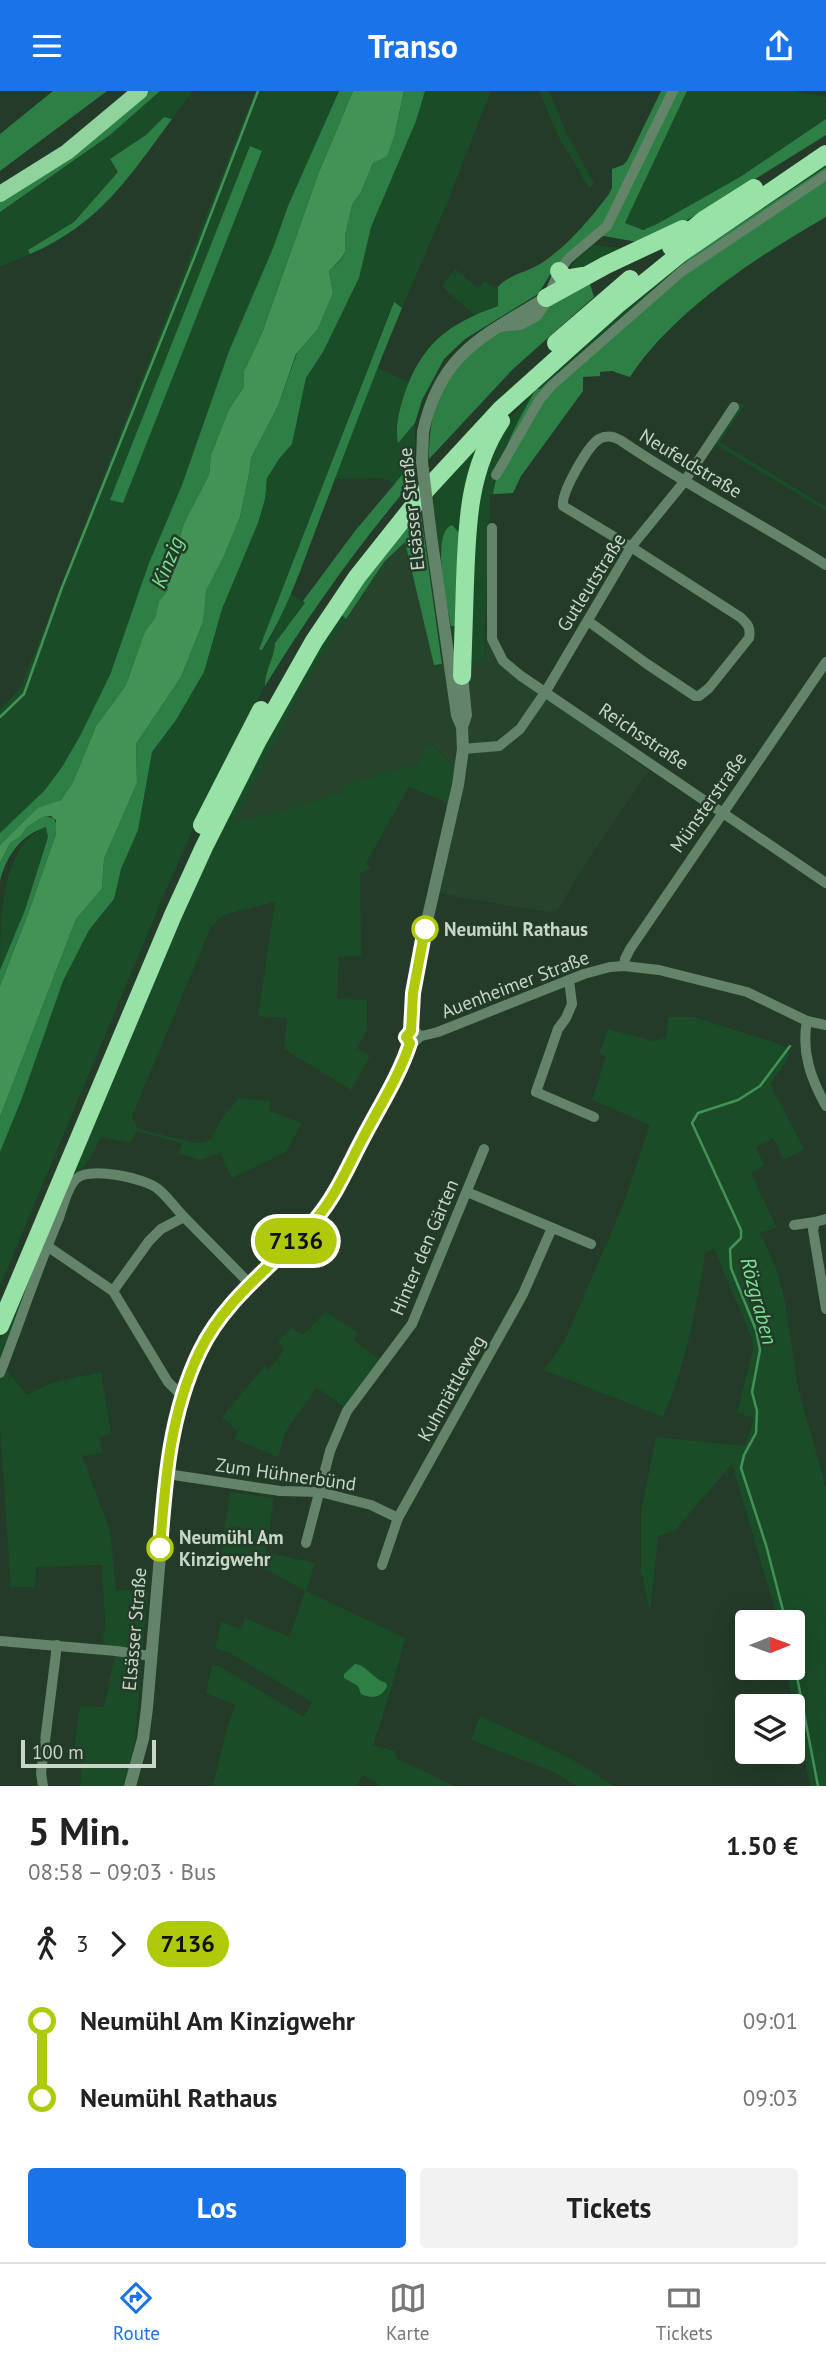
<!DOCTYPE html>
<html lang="de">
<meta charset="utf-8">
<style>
:root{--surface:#fff;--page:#f2f2f2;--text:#222;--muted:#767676;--line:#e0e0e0;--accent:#1a73e8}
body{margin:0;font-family:"PT Sans",sans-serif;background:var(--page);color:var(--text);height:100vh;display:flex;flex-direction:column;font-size:26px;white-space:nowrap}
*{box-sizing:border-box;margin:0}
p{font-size:23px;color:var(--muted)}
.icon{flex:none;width:38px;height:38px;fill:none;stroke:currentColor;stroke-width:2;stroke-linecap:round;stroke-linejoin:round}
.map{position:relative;height:1695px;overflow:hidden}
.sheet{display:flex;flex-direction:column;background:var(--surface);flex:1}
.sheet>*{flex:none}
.badge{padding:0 14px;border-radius:23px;font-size:24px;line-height:46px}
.needle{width:46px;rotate:89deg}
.tools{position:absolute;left:735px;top:1519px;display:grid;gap:14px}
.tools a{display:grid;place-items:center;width:70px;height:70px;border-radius:7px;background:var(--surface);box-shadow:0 7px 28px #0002;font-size:35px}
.scale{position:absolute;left:21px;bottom:18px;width:135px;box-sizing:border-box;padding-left:7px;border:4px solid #c8d6ca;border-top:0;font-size:19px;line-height:24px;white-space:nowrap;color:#c8d6ca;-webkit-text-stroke:5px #233b28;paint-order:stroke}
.map>.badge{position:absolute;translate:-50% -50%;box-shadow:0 0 0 4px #fff}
.legs{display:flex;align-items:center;gap:10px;height:77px;padding:0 28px;font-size:23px}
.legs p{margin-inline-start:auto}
.summary{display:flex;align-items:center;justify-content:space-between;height:119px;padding:0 28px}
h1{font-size:38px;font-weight:800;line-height:52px}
.primary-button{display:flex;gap:14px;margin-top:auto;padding:14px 28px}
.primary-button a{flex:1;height:80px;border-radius:7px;background:var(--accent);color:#fff;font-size:28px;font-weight:800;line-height:80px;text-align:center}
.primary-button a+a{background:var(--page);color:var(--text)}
ul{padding:0 28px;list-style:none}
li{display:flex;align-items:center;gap:24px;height:77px;font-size:26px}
li i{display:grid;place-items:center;width:10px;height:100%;margin:0 9px;background:currentColor}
li i::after{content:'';width:18px;height:18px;margin:-9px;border:5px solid;border-radius:50%;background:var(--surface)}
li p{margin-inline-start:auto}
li:first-child i{background:linear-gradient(#0000 50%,currentColor 0)}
li:last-child i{background:linear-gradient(currentColor 50%,#0000 0)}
header{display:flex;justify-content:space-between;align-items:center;height:91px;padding:0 28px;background:var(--accent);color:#fff;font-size:32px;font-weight:800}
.tabs{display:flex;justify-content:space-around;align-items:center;height:98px;border-top:2px solid var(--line);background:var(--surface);font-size:19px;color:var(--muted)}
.tabs a{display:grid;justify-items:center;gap:4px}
.tabs .on{color:var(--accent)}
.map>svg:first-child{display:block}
.built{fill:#26442c}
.green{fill:#1a4c28;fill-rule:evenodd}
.forest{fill:#2e7f45}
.water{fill:#439357}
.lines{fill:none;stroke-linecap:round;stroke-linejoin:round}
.stream{stroke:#439357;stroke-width:2.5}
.minor{stroke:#64846a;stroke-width:10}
.tertiary{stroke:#64846a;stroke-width:12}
.primary{stroke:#90d39d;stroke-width:16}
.trunk{stroke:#98e2a7;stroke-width:18}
.tertiary-bridge{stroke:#64846a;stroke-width:12}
.line-1-casing{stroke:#fff;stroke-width:16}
.line-1{stroke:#afca0b;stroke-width:10}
.stop-1-dot{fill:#fff;stroke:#afca0b;stroke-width:3.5}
.labels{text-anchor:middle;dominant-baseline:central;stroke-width:5;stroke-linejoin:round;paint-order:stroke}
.street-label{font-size:19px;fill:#c8d6ca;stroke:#233b28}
.stop-label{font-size:19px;font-weight:bold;fill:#c8d6ca;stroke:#233b28;text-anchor:start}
.water-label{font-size:21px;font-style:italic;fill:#79e391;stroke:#233b28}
</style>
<header><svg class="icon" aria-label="menu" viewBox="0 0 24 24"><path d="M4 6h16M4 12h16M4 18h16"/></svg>Transo<svg class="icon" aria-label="share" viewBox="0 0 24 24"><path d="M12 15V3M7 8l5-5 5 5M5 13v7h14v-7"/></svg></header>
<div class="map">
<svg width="826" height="1695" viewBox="0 0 826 1695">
<rect width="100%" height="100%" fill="#233b28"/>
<polygon class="built" points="406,450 434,574 484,571 486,549 501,574 649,680 598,753 557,820 551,821 521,817 428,800 447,712 453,674 435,656 427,654 419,673 346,693 342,702 275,722 234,731 303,596 326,559 384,471"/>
<g class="green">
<polygon points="160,0 193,0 172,28 164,26 146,44 110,68 118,81 74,131 29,158 30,163 0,176 0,121 110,44"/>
<path d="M 255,0 L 339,0 L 288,115 L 273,157 L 229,260 L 182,394 L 149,472 L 110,584 L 80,645 L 62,676 L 45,699 L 0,742 L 0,619 L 21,596 L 25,586 ZM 251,55 L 262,61 L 122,412 Z"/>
<path d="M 425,0 L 491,0 L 447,112 L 402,217 L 393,212 L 259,558 L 263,559 L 274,540 L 290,503 L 305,512 L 275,552 C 274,567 265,579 265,595 L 202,717 L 171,787 L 0,1195 L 0,1061 L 22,1007 L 63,890 L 89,839 L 114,808 L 121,778 L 138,738 L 152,661 L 176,629 L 204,581 L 222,518 L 258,432 L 265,408 L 267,387 L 279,368 L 292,353 L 306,287 L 323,261 L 359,187 L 370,136 L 416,30 Z"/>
<polygon points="539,0 549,0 566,41 594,92 589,97 558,45"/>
<path d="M 687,0 L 793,0 L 826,6 L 826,28 L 740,86 L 657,133 C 644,139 637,140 625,133 Z"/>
<path d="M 826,70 L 826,76 L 693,164 L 540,298 L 536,298 C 515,335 501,360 493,403 L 490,405 L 484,571 L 456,571 L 451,535 L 459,535 L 443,444 L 443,453 L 439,459 L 431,401 L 495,329 L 504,334 L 538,296 L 671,177 Z"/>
<polygon points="593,154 629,158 573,184 567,183 574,171"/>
<polygon points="455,178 478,197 484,190 494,197 498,196 499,214 474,224 442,195"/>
<polygon points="377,276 409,292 401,315 398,351 415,332 415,387 411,392 402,385 396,393 381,387 335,388"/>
<polygon points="739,312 745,314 720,351 826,416 826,420 713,352"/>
<path d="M 340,522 L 346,528 L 303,596 L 234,731 L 275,722 L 342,702 L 346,693 L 419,673 L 427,654 L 434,656 L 453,674 L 448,712 L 409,696 L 366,772 L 371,777 L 360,782 L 361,865 L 339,866 L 337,908 L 367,909 L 367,939 L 357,957 L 370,965 L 351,999 L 284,958 L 287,927 L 258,925 L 275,811 L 223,824 L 211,836 L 132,1025 L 138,1038 L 194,1052 L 205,1051 L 211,1048 L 221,1028 L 239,1007 L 270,1010 L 269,1020 L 302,1032 L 286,1061 L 232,1087 L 220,1061 L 202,1069 L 179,1063 L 182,1052 L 136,1040 L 130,1052 L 101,1046 C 94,1060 86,1080 70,1085 L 221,730 Z"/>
<path d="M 46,736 L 49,740 L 48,746 L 25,819 L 0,879 C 0,829 0,755 46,736 Z"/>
<path d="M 668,926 L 694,926 L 779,953 L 789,959 L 788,967 L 770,993 L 804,1058 L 784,1069 L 773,1047 L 756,1056 L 764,1074 L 751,1082 L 777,1137 L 760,1141 L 777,1180 L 785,1210 L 798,1297 L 826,1396 L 826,1695 L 810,1695 L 786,1577 L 793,1577 L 793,1531 L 777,1531 L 773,1512 L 732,1373 L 674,1440 L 658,1445 L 650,1521 L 641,1479 L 641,1421 L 656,1346 L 745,1355 L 754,1327 L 737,1322 L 753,1258 L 752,1248 L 714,1158 L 705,1162 C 697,1217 685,1275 663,1326 L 544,1279 L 564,1251 L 624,1112 L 650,1034 L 592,1009 L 606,966 L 600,961 L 608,938 L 653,950 L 666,947 Z"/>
<polygon points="35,1167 39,1168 1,1273 27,1304 54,1291 101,1281 111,1343 100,1345 102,1362 82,1365 110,1440 116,1499 148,1500 135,1650 130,1675 122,1695 80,1695 82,1667 73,1665 80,1615 104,1616 116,1560 102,1558 105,1532 102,1474 36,1476 35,1496 11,1496 0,1336 0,1250"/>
<polygon points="326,1220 357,1242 353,1249 380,1269 344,1316 317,1297 286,1339 278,1366 234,1348 238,1341 222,1326 265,1275 269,1279 284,1259 278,1251 291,1237 303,1244"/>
<path d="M 230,1401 L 274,1407 L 266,1461 L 315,1472 L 306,1500 L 405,1547 C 396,1583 385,1618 373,1654 L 395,1660 L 396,1667 L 454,1695 L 380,1695 L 363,1684 L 356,1695 L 213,1695 L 226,1641 L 235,1614 L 206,1602 L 212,1574 L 219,1575 L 304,1626 L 312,1611 L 228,1561 L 215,1558 L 221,1531 L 242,1538 L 245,1527 L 290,1546 L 305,1500 L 266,1478 L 240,1470 L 241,1465 L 221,1462 Z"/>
<polygon points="480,1625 570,1667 614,1695 576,1695 554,1681 471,1649"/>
</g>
<g class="forest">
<polygon points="53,0 107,0 0,80 0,43"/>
<polygon points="147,0 160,0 110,44 0,121 0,110"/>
<polygon points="339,0 353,0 319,81 262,242 244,280 244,296 229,318 211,364 209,384 184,432 167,489 168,499 159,510 155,527 145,540 126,594 96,635 73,691 61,709 38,718 0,754 0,742 45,699 62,676 80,645 110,584 149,472 182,394 229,260 273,157 288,115"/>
<polygon points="404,0 425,0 416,30 371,136 359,187 323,261 306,287 292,353 279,368 267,387 265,408 258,432 222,518 204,581 176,629 152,661 138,739 121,778 114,808 89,839 63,890 22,1007 0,1061 0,1026 76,828 102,796 104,768 137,692 136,653 181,586 203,531 205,499 224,465 240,426 249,383 251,367 278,315 297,262 318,238 333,202 329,180 341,169 345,161 345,145 352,114 361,101 373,72 395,42"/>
<path d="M 661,0 L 687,0 L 625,132 L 643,139 L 657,133 L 740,86 L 826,28 L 826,44 L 704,120 L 666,140 L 637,151 L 604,145 L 587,147 L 555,176 L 538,203 L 465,248 L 444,268 L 422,309 L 415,332 L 398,352 C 395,335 399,321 404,304 C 422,252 448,233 498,215 L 498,196 C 508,184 527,181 540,173 C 568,155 589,129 609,103 L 612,97 L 612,78 L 623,74 L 627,70 Z"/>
<path d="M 164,26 L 172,28 C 129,86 100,133 30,163 L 28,159 L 74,131 L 118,81 L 110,68 L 146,44 Z"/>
<polygon points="250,55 262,60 123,412 110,409"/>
<path d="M 826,76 L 826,126 C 758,165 673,220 630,286 L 612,280 L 600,281 L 600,285 L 583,286 L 583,300 L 521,385 L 513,402 L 493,403 C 501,360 515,335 536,298 L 540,298 L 693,164 Z"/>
<path d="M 589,190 L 594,206 L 513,278 L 429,368 C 429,338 433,313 449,286 C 468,252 552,209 589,190 Z"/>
<path d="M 394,211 L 402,217 C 373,286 347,357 320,427 C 303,472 288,518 262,559 L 259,558 Z"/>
<path d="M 402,384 L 411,392 C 357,456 309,523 265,595 C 265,579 274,568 275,552 L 305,512 L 303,510 L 355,440 Z"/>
<polygon points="420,416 442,573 434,574 405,451 384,471 346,528 340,522"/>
<path d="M 452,434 L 461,444 L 459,535 L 451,535 C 448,515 430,442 452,434 Z"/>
<path d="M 42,725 L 54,727 L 57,735 L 56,743 L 28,823 L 0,895 L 0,879 L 25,819 L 48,746 L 46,736 C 20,744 6,766 0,790 L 0,772 L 10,752 L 20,746 L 27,736 Z"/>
<path d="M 355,1573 C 367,1574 374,1589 386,1592 L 387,1595 C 382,1607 372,1608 361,1603 L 358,1595 L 344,1587 L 344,1583 Z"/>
</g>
<polygon class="water" points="353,0 404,0 395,42 387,65 373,72 361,101 352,114 345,145 345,161 341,168 329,180 333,202 318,238 296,263 278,315 251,367 249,383 240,426 224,465 206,499 203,531 181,586 136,653 137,692 104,768 102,797 76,828 0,1026 0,895 28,823 56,743 56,729 51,725 42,726 27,736 20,746 10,752 0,772 0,754 38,717 61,709 73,691 96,635 126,594 145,540 155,527 159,510 168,499 167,489 184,432 209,384 211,364 229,318 244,296 244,280 262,242 319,81"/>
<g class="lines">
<g class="stream">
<polyline points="0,626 24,603 61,499 194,167 258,0"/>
<polyline points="786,1531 766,1454 741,1377 744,1364 756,1342 757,1320 752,1301 760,1259 756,1239 731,1177 730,1158 741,1147 741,1139 692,1032 698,1022 738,1009 760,995 790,955"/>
<polyline points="793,1565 818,1695"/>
</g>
<g class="minor">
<polyline points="498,236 520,234 537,225 544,215 559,180 568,168 607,135 673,0"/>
<polyline points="496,384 540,308 552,294 681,181 826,84"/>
<polyline points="492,437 492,548 503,570 521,585 826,792"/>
<path d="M 588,530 L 647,573 L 695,605 L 699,605 L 709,597 L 749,547 C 751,537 748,533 740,526 L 631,456 L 563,415 C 561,402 587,356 599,348 C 606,344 613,345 620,349 C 686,394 758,431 826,474"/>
<polyline points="463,658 499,655 520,638 546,600 631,456 684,391 734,316"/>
<polyline points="624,875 625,868 630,858 826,571"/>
<polyline points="569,889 572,913 566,927 558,938 536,1001 594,1026"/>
<path d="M 807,930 C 801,961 811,988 826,1015"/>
<polyline points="418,946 438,941 584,883 610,876 624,875 659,879 747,901 807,930 826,934"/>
<polyline points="467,1101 591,1153"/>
<polyline points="184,1126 250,1193"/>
<polyline points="826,1128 815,1131 813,1139 826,1218"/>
<polyline points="794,1134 815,1131"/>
<polyline points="47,1155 113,1200"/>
<path d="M 0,1282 C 20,1231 37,1178 59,1127 C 63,1115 67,1097 76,1088 C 89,1075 145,1087 158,1098 C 168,1106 175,1117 184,1126 L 161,1138 L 149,1150 L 113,1200 L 168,1291 L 181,1304"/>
<polyline points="167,1383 280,1400 320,1401 371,1414 398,1427"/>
<polyline points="306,1452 330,1360 347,1320 412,1233 484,1058"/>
<polyline points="382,1474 398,1427 523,1203 552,1137"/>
<polyline points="0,1550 116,1560 150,1565"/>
<polyline points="43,1695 41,1682 57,1554"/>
</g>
<g class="tertiary">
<path d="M 423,341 C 440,262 483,245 546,207"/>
<polyline points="431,444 457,624 462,636"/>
<polyline points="411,940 416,942 418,946 412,952 408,951 406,946 411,940 417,874 458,694 463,658 462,636 466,624 462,585 452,580"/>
<polyline points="130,1695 143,1648 147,1617 167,1383 173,1337 181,1304 200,1258 227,1216 299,1147 330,1110 399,979 410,952"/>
</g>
<polyline class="primary" points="0,103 67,61 140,0"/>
<g class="trunk">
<polyline points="671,156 705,128 754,97"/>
<polyline points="559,180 565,188 583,185"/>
<polyline points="546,207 606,174 683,138"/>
<polyline points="556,252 630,188"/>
<path d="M 462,585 C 463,554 464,523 465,492 C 467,435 468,379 501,330"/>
<polyline points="202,734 261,619"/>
<polyline points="0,1235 173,824 204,756 258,649 314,550 357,486 427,398 500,319 617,214 681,162 826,63"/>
</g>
<polyline class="tertiary-bridge" points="423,341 422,371 431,444"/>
</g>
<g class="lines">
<defs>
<path id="line-1" d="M 160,1457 C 165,1389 170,1322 200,1260 C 226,1206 276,1173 315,1129 C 336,1105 348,1075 363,1047 C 379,1016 399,986 410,952 L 406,946 L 411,940 L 413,902 L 425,838"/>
</defs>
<use href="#line-1" class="line-1-casing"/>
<use href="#line-1" class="line-1"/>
</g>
<g class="stop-1-dot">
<circle cx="425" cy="838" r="12"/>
<circle cx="160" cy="1457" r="12"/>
</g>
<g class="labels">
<g class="street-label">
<text transform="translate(691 372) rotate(31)">Neufeldstraße</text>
<text transform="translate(411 418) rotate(-96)">Elsässer Straße</text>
<text transform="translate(591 491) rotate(-58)">Gutleutstraße</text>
<text transform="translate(644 645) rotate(34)">Reichsstraße</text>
<text transform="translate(708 711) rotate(-55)">Münsterstraße</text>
<text transform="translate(515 893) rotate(-21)">Auenheimer Straße</text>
<text transform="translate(424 1156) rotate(-67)">Hinter den Gärten</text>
<text transform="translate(451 1297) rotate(-61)">Kuhmättleweg</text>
<text transform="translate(286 1383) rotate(8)">Zum Hühnerbünd</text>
<text transform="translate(134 1538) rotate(-85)">Elsässer Straße</text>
</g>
<g class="stop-label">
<text x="444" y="838">Neumühl Rathaus</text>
<text x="179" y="1446">Neumühl Am<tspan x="179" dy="22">Kinzigwehr</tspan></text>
</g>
<g class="water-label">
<text transform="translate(167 471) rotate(-68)">Kinzig</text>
<text transform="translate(759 1210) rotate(75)">Rözgraben</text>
</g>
</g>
</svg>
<div class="tools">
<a><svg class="needle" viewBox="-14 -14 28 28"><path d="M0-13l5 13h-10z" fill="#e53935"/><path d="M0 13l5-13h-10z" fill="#767676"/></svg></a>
<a><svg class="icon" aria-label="layers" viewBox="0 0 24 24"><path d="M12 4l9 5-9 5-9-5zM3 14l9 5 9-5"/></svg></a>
</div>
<div class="scale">100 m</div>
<b class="badge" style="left:296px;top:1150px;background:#afca0b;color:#111">7136</b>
</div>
<section class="sheet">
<div class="summary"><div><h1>5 Min.</h1><p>08:58 – 09:03 · Bus</p></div><b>1.50 €</b></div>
<div class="legs"><svg class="icon" aria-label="walk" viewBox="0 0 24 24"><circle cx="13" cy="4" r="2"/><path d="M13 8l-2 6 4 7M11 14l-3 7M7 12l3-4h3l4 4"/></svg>3<svg class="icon" aria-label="forward" viewBox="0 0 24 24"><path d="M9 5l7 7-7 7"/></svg><b class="badge" style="background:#afca0b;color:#111">7136</b></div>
<ul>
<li><i style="color:#afca0b"></i><b>Neumühl Am Kinzigwehr</b><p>09:01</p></li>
<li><i style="color:#afca0b"></i><b>Neumühl Rathaus</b><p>09:03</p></li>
</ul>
<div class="primary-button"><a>Los</a><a>Tickets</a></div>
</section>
<nav class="tabs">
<a class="on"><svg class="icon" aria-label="directions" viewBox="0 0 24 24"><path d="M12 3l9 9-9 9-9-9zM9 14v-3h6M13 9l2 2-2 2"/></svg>Route</a>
<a><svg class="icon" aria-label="map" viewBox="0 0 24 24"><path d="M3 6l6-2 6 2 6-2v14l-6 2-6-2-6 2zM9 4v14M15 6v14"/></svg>Karte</a>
<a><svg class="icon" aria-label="tickets" viewBox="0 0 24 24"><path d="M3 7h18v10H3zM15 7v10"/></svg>Tickets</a>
</nav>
